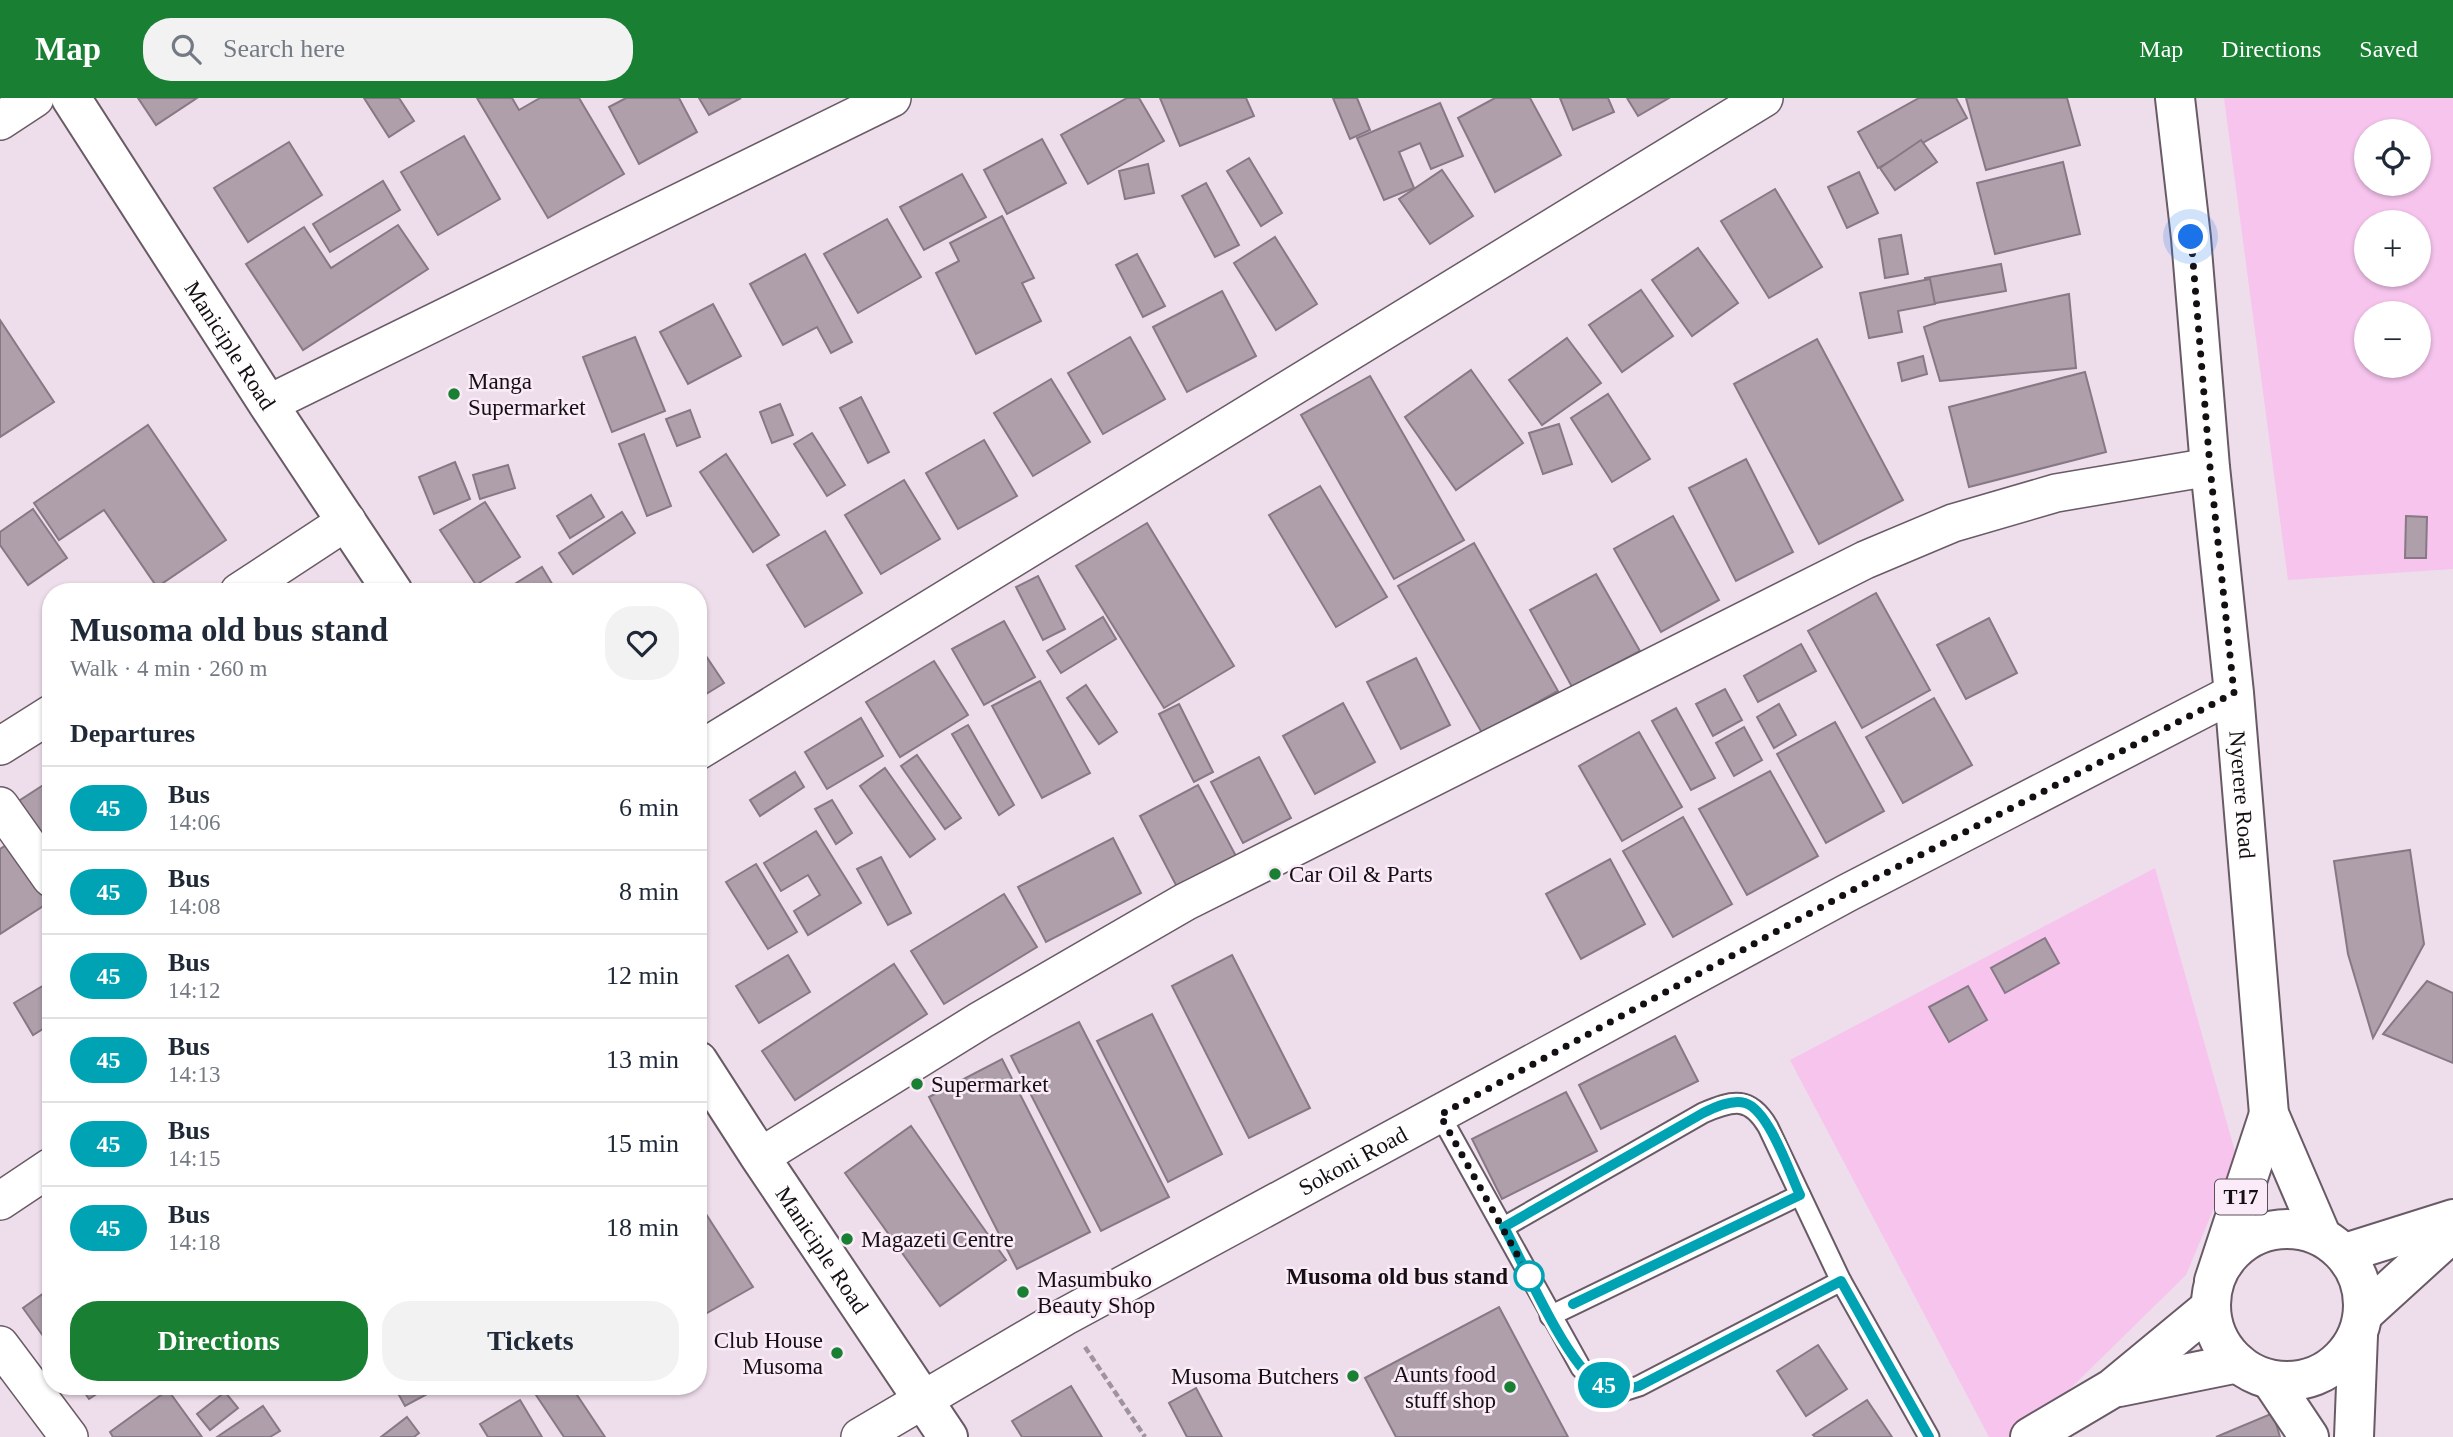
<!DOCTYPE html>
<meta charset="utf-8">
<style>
:root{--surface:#fff;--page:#f2f2f3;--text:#1f2937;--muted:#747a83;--line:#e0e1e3;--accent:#187f33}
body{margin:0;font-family:"Times New Roman",serif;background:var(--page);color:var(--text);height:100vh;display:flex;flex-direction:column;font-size:26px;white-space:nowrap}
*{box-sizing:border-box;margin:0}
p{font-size:23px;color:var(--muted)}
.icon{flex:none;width:38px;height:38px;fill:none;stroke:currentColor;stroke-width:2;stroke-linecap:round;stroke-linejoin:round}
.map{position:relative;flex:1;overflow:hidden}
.drawer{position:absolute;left:42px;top:485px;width:665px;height:812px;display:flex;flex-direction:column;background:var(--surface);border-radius:28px;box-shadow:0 2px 5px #0004}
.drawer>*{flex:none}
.badge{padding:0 14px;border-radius:23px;font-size:24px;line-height:46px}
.fabs{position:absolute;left:2354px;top:21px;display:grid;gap:14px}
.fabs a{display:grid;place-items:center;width:77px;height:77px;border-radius:50%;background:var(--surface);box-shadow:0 2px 5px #0004;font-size:35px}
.you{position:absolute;width:35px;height:35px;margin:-18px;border:5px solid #fff;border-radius:50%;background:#1a73e8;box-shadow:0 0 0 10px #1a73e833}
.map>.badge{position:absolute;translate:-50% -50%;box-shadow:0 0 0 4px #fff}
h2{padding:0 28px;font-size:26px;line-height:63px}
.round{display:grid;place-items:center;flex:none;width:74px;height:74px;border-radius:28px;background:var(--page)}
.headline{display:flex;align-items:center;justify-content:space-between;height:119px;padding:0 28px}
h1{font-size:33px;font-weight:700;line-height:52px}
.button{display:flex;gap:14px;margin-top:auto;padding:14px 28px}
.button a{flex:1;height:80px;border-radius:28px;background:var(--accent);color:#fff;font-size:28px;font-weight:700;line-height:80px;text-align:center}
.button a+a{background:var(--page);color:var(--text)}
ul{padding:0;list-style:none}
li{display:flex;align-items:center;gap:21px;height:84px;padding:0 28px;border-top:2px solid var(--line)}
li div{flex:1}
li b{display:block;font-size:26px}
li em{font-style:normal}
li .badge{min-width:77px;font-weight:700;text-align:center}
header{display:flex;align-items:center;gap:42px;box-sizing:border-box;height:98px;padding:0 35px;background:var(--accent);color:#fff}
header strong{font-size:33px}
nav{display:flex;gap:38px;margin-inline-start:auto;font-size:24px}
.search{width:490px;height:63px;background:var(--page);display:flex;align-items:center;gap:18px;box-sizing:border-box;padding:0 24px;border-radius:28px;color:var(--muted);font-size:26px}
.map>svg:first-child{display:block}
.green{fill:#f6c4ed;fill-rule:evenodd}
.building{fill:#ae9fab;stroke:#867884;stroke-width:2}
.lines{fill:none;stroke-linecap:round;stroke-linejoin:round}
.service-casing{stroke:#695b66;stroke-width:23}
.minor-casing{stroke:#695b66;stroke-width:40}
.tertiary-casing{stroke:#695b66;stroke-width:42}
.secondary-casing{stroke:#695b66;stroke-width:42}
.primary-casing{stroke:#695b66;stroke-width:42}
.path{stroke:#9f939d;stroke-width:4.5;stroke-dasharray:7 3.5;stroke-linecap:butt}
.service{stroke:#fff;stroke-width:19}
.minor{stroke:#fff;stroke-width:37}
.tertiary{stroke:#fff;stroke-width:38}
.secondary{stroke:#fff;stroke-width:38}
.primary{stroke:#fff;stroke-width:38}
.line-casing{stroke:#fff;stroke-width:16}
.line{stroke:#00a3b4;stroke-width:10}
.walk{stroke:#140f13;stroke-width:7;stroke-dasharray:0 12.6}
.poi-dot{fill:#187f33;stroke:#fbebf8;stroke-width:2.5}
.stop-dot{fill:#fff;stroke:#00a3b4;stroke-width:3.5}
.labels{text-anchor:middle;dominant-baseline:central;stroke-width:5;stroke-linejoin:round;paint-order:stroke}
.shield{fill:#fbebf8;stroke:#595158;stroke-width:2}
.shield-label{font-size:21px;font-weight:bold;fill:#140f13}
.street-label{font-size:23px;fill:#140f13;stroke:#fbebf8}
.poi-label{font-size:23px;fill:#140f13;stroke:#fbebf8;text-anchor:start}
.stop-label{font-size:23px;font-weight:bold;fill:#140f13;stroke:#fbebf8;text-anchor:end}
</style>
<header>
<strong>Map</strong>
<div class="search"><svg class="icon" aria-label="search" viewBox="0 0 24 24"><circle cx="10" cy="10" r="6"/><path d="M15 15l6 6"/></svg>Search here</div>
<nav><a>Map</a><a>Directions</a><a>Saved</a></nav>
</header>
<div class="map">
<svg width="2453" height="1339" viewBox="0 0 2453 1339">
<rect width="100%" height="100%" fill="#eedeeb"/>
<g class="green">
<path d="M 2224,0 L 2453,0 L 2453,471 L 2288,482 ZM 2366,33 L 2418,33 L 2418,86 L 2366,86 ZM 2366,124 L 2418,124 L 2418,177 L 2366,177 ZM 2366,215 L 2418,215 L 2418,268 L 2366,268 Z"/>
<polygon points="2155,770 2236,1057 2186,1177 2021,1339 1989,1339 1790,962"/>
</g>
<g class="building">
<polygon points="138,0 197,0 156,27"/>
<polygon points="364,0 399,0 414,23 389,39"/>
<polygon points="477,0 512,0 519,12 540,0 579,0 624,76 548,120"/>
<polygon points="626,0 679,0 697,34 639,66 609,9"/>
<polygon points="699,0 741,0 709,17"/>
<polygon points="1127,0 1139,0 1164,43 1088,86 1061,37"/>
<polygon points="1160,0 1246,0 1254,18 1180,48"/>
<polygon points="1333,0 1357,0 1370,32 1350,41"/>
<polygon points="1495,0 1530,0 1561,57 1495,94 1458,20"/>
<polygon points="1560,0 1608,0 1614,14 1573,32"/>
<polygon points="1627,0 1669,0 1638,18"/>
<polygon points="1919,0 1956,0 1967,20 1878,70 1858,34"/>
<polygon points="1966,0 2067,0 2080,47 1986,72"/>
<polygon points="1440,5 1463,58 1431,71 1420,45 1399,54 1414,90 1384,102 1357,40"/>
<polygon points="464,38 500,101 438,137 401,74"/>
<polygon points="1042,41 1066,85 1007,116 984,72"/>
<polygon points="1921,42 1937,64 1895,92 1880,70"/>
<polygon points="289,44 322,97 248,144 214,90"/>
<polygon points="1249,60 1282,115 1261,128 1227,73"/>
<polygon points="2063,64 2080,136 1995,156 1977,85"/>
<polygon points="1148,66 1154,95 1125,101 1119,73"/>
<polygon points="1442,72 1473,118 1430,146 1399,101"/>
<polygon points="1859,74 1878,115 1847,130 1828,89"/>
<polygon points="962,76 986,119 924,152 900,109"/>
<polygon points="383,83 400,112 330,154 313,126"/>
<polygon points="1206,85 1239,147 1215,159 1182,98"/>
<polygon points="1775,91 1822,169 1769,200 1721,123"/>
<polygon points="1002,118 1034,180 1022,185 1041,223 976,256 936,175 959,163 950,145"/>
<polygon points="887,121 921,179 858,215 824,156"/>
<polygon points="398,127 428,171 303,252 246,166 304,129 331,170"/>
<polygon points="1901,137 1908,176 1885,180 1879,141"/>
<polygon points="1275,139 1317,206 1276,232 1234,165"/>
<polygon points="1698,150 1738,205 1692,238 1652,182"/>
<polygon points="805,156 852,244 831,255 817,229 783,247 750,186"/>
<polygon points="1137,156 1165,208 1143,219 1116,167"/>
<polygon points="2001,166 2006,193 1930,206 1925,180"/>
<polygon points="1930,181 1935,206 1898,213 1902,234 1869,240 1860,195"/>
<polygon points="1641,192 1673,238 1622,274 1589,227"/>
<polygon points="1222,193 1256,258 1187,294 1153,229"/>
<polygon points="2069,196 2076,270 1940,283 1924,229 1940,223"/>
<polygon points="713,206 741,258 688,286 660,234"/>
<polygon points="0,222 54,304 0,339"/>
<polygon points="635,239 665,313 612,334 583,259"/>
<polygon points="1130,239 1165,301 1103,336 1068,275"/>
<polygon points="1567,240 1601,285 1542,327 1509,282"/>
<polygon points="1817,241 1903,402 1819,446 1734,286"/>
<polygon points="1923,258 1927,276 1902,283 1898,265"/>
<polygon points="1471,272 1523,345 1456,392 1405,319"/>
<polygon points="2085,274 2106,354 1969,389 1949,309"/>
<polygon points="1370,278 1464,442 1394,481 1301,317"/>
<polygon points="1051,281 1090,344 1033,378 994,315"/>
<polygon points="1608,296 1650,361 1612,384 1571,320"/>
<polygon points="861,299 889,354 868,365 840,310"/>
<polygon points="780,306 793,337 772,345 760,314"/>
<polygon points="690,312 700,339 677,348 666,321"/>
<polygon points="1559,326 1572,366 1543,376 1529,335"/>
<polygon points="148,327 226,442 157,489 104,412 59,442 34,405"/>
<polygon points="812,335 845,387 827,398 794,346"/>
<polygon points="644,336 671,408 647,418 619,346"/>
<polygon points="984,342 1017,398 958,431 926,375"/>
<polygon points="726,356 779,437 753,454 700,374"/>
<polygon points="1746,361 1793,454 1736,483 1689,390"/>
<polygon points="455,364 470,401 434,416 419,379"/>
<polygon points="508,367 515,390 480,401 473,377"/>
<polygon points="904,382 940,441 881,476 845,417"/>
<polygon points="1320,388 1387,499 1336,529 1269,417"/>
<polygon points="591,397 604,419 570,440 557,418"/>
<polygon points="485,404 520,459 476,487 440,432"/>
<polygon points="33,411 67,460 28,487 0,447 0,434"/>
<polygon points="622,414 635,435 573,476 559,455"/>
<polygon points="1673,418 1719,502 1661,534 1614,451"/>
<polygon points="2406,418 2427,419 2426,460 2405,460"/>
<polygon points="1147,425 1234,568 1164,610 1076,468"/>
<polygon points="825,433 862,495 805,529 767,467"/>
<polygon points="1474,445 1558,593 1482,635 1398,488"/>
<polygon points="542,469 557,494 502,494"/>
<polygon points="1596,476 1640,553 1572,589 1530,512"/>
<polygon points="1038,478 1065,531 1043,542 1016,489"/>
<polygon points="1876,495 1930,592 1862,630 1808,533"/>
<polygon points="1103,519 1116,541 1061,575 1047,553"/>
<polygon points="1989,520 2017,575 1966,601 1937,547"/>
<polygon points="1004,523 1035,579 984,607 952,551"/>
<polygon points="698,546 724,585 698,601"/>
<polygon points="1801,546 1816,573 1758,604 1744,578"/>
<polygon points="1416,560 1450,627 1401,651 1367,584"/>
<polygon points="934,563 968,617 900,659 866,604"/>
<polygon points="1040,583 1090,675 1042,700 992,608"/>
<polygon points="1086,587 1117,634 1099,646 1067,600"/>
<polygon points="1725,591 1742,622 1713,638 1696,606"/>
<polygon points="1934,600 1972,667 1903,705 1866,639"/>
<polygon points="1343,605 1375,664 1315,696 1283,638"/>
<polygon points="1179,606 1213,674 1194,684 1159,616"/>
<polygon points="1779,606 1796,637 1774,650 1757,619"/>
<polygon points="1676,610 1715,680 1691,692 1652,623"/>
<polygon points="861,620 883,658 827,691 805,654"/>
<polygon points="1835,624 1884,713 1826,745 1777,656"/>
<polygon points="968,627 1014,707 999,717 952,636"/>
<polygon points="1744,629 1762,662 1734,678 1716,645"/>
<polygon points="1639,634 1682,709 1622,743 1579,668"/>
<polygon points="917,657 961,720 945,731 901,668"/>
<polygon points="1259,659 1291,720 1243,745 1211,684"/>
<polygon points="885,670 935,741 910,759 860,688"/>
<polygon points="1770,673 1818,758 1747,797 1699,711"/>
<polygon points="795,674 804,689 760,718 750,702"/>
<polygon points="51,682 51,749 8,710"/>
<polygon points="1198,687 1236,758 1177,789 1140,718"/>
<polygon points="832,702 852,735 836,746 815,711"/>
<polygon points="1683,719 1732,806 1673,839 1623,753"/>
<polygon points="816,733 861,805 808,837 794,813 820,797 808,777 781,793 764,765"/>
<polygon points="1113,740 1141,795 1046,844 1018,789"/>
<polygon points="16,741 51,792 51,803 0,836 0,751"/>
<polygon points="2410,752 2424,846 2373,940 2348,856 2334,763"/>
<polygon points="881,759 911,815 888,827 857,771"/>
<polygon points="1610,761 1645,826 1581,861 1546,796"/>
<polygon points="756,766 797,834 768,851 726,784"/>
<polygon points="1004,796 1037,849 944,906 911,853"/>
<polygon points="2045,840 2059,865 2005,895 1991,870"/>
<polygon points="788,857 810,894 759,925 736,888"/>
<polygon points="1232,857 1310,1010 1249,1040 1172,888"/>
<polygon points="894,866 927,916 795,1002 762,953"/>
<polygon points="51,883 51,926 33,937 14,905"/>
<polygon points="2427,883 2453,895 2453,965 2383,936"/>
<polygon points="1968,888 1987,922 1949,944 1929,909"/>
<polygon points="1152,916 1222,1056 1168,1084 1097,943"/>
<polygon points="1079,924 1169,1099 1101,1133 1011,958"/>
<polygon points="1675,938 1698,983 1601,1031 1579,987"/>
<polygon points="1002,961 1090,1134 1017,1171 929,999"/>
<polygon points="1566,994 1597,1053 1502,1101 1472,1041"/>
<polygon points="911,1028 1006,1162 940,1208 845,1075"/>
<polygon points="706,1116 753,1189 698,1220 698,1121"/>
<polygon points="51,1190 51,1249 23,1210"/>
<polygon points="1499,1209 1568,1339 1396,1339 1365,1280"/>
<polygon points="1818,1247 1847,1291 1806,1318 1777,1273"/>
<polygon points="80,1288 109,1288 89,1301"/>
<polygon points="394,1288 442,1288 405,1308"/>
<polygon points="530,1288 571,1288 605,1339 564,1339"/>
<polygon points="1071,1288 1102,1339 1022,1339 1012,1323"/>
<polygon points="1196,1290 1222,1339 1187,1339 1169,1305"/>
<polygon points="168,1292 202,1339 113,1339 110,1334"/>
<polygon points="225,1294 238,1310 210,1332 197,1316"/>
<polygon points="520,1302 542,1339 488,1339 480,1326"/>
<polygon points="1867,1302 1892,1339 1815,1339 1813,1337"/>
<polygon points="263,1308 280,1333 270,1339 217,1339"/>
<polygon points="2273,1315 2280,1339 2216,1339"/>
<polygon points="407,1319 419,1335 414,1339 381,1339"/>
</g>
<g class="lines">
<defs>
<g id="service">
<polyline points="1440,1017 1581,1270 1599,1286 1620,1294 1639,1288 1841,1183"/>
<path d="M 1504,1129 L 1703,1015 C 1733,1002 1750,998 1768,1029 L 1841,1183 L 1929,1339"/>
<polyline points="1550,1218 1800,1097"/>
</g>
<g id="minor">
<polyline points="0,23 35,0"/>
<polyline points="268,306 892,0"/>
<polyline points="239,494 347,423"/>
<polyline points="0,648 51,616"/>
<polyline points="698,653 1764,0"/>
<polyline points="0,708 51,780"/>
<polyline points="760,1059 981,922 1185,804 1865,462 1953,425 2056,395 2210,369"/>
<polyline points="0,1103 51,1069"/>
<polyline points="0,1247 69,1339"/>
<path id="s1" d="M 860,1339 L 1064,1219 L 1847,795 L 2234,595"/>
</g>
<g id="tertiary">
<path id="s2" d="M 71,0 L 268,306 L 393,494"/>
<path id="s3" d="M 698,963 L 760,1059 L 948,1339"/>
<circle cx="2287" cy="1207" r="76"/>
<polyline points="2271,1282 2309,1339"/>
<polyline points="2119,1289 2238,1265"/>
<polyline points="2030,1339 2113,1290 2211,1209"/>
<polyline points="2354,1339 2358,1237"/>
</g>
<g id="secondary">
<polyline points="2345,1155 2453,1121"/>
<polyline points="2363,1216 2453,1134"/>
</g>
<g id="primary">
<path id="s4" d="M 2175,0 L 2191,140 L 2210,369 L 2234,595 L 2269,1016 L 2321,1137"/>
<polyline points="2214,1183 2269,1016"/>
</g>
</defs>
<use href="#service" class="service-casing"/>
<use href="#minor" class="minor-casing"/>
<use href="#tertiary" class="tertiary-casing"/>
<use href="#secondary" class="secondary-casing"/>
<use href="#primary" class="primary-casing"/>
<polyline class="path" points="1085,1249 1145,1339"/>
<use href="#service" class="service"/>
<use href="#minor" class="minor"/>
<use href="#tertiary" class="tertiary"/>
<use href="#secondary" class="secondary"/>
<use href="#primary" class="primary"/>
</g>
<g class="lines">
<defs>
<path id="line" d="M 1573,1206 L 1800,1097 C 1790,1076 1769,1012 1745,1005 C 1732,1001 1715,1009 1703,1015 L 1504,1129 C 1523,1165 1566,1265 1598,1285 C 1612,1294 1623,1293 1639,1288 L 1841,1183 L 1929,1339"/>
</defs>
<use href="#line" class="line-casing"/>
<use href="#line" class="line"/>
<polyline class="walk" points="1529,1178 1440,1017 1847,795 2234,595 2210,369 2191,139"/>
</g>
<g class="poi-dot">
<circle cx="454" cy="296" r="7"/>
<circle cx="1275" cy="776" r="7"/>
<circle cx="917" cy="986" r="7"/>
<circle cx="847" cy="1141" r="7"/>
<circle cx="1023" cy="1194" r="7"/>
<circle cx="837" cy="1255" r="7"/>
<circle cx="1353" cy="1278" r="7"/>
<circle cx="1510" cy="1289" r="7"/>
</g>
<circle class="stop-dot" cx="1529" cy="1178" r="14"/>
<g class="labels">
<rect class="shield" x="2215" y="1081.5" width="52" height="35" rx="5"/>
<g class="shield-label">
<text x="2241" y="1099">T17</text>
</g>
<g class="street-label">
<text stroke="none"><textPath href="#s2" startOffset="294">Maniciple Road</textPath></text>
<text stroke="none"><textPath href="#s4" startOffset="700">Nyerere Road</textPath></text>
<text stroke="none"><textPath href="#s1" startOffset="565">Sokoni Road</textPath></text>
<text stroke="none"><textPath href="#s3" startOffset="226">Maniciple Road</textPath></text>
</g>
<g class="poi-label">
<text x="468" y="283">Manga<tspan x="468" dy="26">Supermarket</tspan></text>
<text x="1289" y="776">Car Oil &amp; Parts</text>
<text x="931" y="986">Supermarket</text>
<text x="861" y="1141">Magazeti Centre</text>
<text x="1037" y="1181">Masumbuko<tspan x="1037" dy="26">Beauty Shop</tspan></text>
<text x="823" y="1242" text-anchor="end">Club House<tspan x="823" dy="26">Musoma</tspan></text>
<text x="1496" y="1276" text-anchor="end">Aunts food<tspan x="1496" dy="26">stuff shop</tspan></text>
<text x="1339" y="1278" text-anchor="end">Musoma Butchers</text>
</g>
<g class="stop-label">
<text x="1508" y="1178">Musoma old bus stand</text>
</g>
</g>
</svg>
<div class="fabs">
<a><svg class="icon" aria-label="locate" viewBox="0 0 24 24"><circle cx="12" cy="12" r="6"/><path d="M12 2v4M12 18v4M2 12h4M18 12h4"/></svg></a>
<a>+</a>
<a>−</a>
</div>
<div class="you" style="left:2191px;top:139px"></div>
<b class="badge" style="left:1604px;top:1287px;background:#00a3b4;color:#fff">45</b>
<section class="drawer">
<div class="headline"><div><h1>Musoma old bus stand</h1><p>Walk · 4 min · 260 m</p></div><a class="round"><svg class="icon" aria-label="heart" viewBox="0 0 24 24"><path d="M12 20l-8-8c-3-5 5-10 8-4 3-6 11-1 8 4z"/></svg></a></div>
<h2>Departures</h2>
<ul>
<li><span class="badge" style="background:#00a3b4;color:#fff">45</span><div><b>Bus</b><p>14:06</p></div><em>6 min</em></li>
<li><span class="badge" style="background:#00a3b4;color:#fff">45</span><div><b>Bus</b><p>14:08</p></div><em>8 min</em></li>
<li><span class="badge" style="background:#00a3b4;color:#fff">45</span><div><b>Bus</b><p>14:12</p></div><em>12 min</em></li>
<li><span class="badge" style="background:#00a3b4;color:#fff">45</span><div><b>Bus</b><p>14:13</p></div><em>13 min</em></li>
<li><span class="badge" style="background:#00a3b4;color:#fff">45</span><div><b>Bus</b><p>14:15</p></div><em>15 min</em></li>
<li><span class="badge" style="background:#00a3b4;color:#fff">45</span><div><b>Bus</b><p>14:18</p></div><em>18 min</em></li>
</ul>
<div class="button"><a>Directions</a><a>Tickets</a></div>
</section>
</div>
